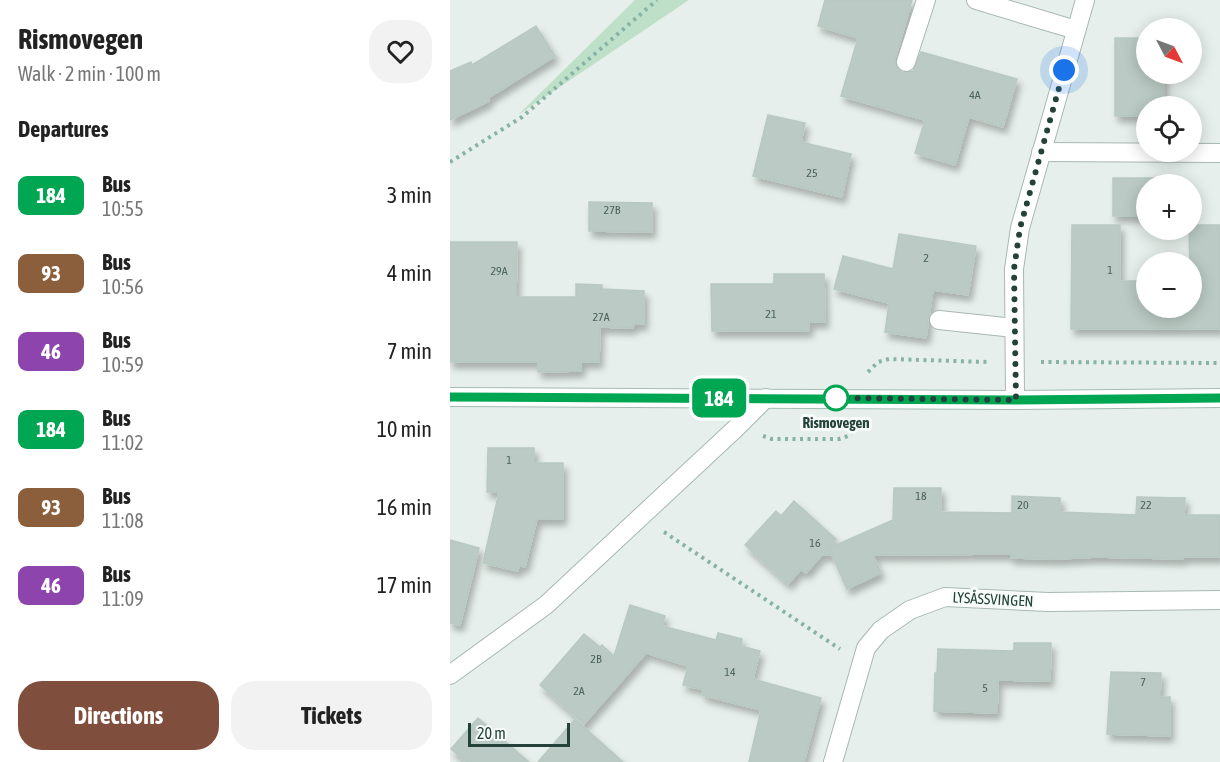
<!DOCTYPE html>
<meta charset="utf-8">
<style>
:root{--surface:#fff;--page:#f2f2f2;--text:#222;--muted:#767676;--accent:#804e3d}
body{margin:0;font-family:"Asap Condensed",sans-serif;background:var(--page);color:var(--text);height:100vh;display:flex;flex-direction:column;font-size:22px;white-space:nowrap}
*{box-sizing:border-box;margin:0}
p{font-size:20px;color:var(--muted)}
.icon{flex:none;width:33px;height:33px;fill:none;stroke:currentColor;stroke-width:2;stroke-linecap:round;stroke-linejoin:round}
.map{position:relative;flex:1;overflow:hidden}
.panel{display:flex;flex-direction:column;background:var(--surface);width:450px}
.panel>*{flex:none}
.badge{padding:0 12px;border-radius:9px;font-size:21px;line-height:39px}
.needle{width:39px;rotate:131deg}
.buttons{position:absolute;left:686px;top:18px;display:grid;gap:12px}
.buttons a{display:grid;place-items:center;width:66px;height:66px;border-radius:50%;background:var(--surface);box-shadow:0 3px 15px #0003;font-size:30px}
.scale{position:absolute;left:18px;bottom:15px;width:102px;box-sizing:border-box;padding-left:6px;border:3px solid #24423a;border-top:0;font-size:16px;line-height:21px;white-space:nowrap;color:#24423a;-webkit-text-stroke:4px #f7fbf9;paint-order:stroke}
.you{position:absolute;width:30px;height:30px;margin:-15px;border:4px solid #fff;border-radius:50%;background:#1a73e8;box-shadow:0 0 0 9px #1a73e833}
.map>.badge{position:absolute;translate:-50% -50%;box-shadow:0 0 0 3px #fff}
h2{padding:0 18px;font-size:22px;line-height:54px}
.round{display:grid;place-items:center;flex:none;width:63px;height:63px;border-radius:24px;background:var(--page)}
.summary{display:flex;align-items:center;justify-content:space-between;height:102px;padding:0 18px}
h1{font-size:28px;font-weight:700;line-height:45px}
.action{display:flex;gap:12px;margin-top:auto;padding:12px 18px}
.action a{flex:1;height:69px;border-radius:24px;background:var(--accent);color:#fff;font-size:24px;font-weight:700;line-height:69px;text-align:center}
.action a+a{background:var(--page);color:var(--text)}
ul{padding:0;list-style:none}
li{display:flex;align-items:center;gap:18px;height:78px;padding:0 18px}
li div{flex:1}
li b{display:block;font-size:22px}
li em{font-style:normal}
li .badge{min-width:66px;font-weight:700;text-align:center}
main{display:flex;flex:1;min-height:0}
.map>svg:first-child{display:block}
.green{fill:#bfe0c8}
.building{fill:#bbcac4;stroke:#b8c9c2;stroke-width:1.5;filter:url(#shadow)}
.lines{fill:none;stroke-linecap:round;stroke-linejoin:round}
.service-casing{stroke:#a8b8b2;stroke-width:20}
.minor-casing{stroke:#a8b8b2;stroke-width:20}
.secondary-casing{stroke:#a4bbb3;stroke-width:20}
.path{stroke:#86b3a5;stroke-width:4;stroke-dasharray:3 4.5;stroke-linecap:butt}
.service{stroke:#fff;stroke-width:18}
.minor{stroke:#fff;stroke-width:18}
.secondary{stroke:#fff;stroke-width:18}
.line-casing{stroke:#fff;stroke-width:14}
.line{stroke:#00a651;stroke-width:9}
.walk{stroke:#24423a;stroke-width:6;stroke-dasharray:0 10.8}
.stop-dot{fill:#fff;stroke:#00a651;stroke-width:3}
.labels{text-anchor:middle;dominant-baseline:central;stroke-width:6;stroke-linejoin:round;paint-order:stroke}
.number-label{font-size:12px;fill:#4a645c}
.stop-label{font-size:15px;font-weight:bold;fill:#24423a;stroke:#f7fbf9}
.street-label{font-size:15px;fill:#24423a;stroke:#f7fbf9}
</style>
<main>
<section class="panel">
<div class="summary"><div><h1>Rismovegen</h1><p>Walk · 2 min · 100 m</p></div><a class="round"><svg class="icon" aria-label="heart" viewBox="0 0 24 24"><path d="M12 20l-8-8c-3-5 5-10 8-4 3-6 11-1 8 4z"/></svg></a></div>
<h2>Departures</h2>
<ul>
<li><span class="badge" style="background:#00a651;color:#fff">184</span><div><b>Bus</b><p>10:55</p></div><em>3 min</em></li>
<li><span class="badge" style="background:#8b5e3c;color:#fff">93</span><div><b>Bus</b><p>10:56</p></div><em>4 min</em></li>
<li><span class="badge" style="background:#8e44ad;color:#fff">46</span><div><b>Bus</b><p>10:59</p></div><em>7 min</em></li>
<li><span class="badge" style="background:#00a651;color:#fff">184</span><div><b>Bus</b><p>11:02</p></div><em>10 min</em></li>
<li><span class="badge" style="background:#8b5e3c;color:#fff">93</span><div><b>Bus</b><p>11:08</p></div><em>16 min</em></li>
<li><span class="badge" style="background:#8e44ad;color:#fff">46</span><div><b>Bus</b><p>11:09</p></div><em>17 min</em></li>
</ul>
<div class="action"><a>Directions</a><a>Tickets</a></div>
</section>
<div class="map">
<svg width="770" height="762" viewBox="0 0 770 762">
<defs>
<filter id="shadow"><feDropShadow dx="3.5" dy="6" stdDeviation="3" flood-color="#0004"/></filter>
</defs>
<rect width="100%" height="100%" fill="#e6efeb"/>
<polygon class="green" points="185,0 239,0 68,115"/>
<g class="building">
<polygon points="375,0 462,0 445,59 447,69 453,73 463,71 471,52 567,79 553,127 519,117 505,165 465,153 475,120 391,96 408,38 368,26"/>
<polygon points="86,26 105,56 38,98 39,101 0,120 0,71 21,62 22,65"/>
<polygon points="665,38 696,38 696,74 714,74 714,106 696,106 696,116 665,116"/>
<polygon points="318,115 355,123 351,142 401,154 392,197 303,176"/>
<polygon points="663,178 704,178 704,184 696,184 696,216 663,216"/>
<polygon points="139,202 202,203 202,232 139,231"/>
<polygon points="622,225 670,225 670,281 696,281 696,308 741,308 739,230 741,230 741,225 770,225 770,329 621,329"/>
<polygon points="449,234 526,246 518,295 483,290 476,338 435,332 439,303 384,289 393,256 443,269"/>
<polygon points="0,242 67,242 66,297 126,297 126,284 152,285 152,289 194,291 194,324 184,324 183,328 150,327 149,362 131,362 131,371 88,372 88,362 0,362"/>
<polygon points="324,274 374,274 375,322 359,322 359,331 262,331 261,284 324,284"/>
<polygon points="38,448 84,448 84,463 113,463 113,519 87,519 75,567 69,565 68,571 33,563 49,492 37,492"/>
<polygon points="444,488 491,488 491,512 562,513 562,496 610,498 610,512 686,515 687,497 735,498 734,515 770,515 770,557 733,557 733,559 646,557 608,559 561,558 561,554 423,555 431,573 397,589 382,555 372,555 356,573 351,569 338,584 295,545 326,511 331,516 344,501 386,539 377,549 443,520"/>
<polygon points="0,540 29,548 10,625 0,623"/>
<polygon points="180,605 215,616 212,626 266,640 268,633 292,639 291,646 310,651 303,679 371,698 354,762 299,762 311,710 252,695 254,690 233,685 238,666 196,653 134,724 90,685 134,634 150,647 152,645 164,656"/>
<polygon points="564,643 601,643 600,681 548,680 547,713 484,711 485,673 487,673 488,649 564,651"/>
<polygon points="661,672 711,673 710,697 720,697 720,736 657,734"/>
<polygon points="28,718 79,762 16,762 1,749"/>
<polygon points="125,719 173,762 88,762"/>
</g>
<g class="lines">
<defs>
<g id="service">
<polyline points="526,0 626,30"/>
<polyline points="456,62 476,0"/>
<polyline points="489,320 564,328"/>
</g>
<g id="minor">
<polyline points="591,152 770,153"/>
<polyline points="565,400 564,269 570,228 635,0"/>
<polyline points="0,675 96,605 285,429 316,398"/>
<polyline points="383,762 416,648 431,630 460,610 495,597 598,602 770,600"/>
</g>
<polyline id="secondary" points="0,397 565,400 770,398"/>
</defs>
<use href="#service" class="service-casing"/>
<use href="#minor" class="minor-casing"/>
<use href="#secondary" class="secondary-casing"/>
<g class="path">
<polyline points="0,162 72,117 207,0"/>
<polyline points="591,362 770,363"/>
<polyline points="418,372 428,362 439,359 538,362"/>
<polyline points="313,436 322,439 389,439 398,436 408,426"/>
<polyline points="214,532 390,649"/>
</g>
<use href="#service" class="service"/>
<use href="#minor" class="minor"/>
<use href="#secondary" class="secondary"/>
</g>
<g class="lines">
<defs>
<polyline id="line" points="0,397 566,400 770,398"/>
</defs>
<use href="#line" class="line-casing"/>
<use href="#line" class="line"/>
<polyline class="walk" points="386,398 566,400 564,269 570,228 614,70"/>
</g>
<circle class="stop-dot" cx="386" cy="398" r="12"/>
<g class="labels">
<g class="number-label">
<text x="525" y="95">4A</text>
<text x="362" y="173">25</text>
<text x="162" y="210">27B</text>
<text x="476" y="258">2</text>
<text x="660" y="270">1</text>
<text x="49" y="271">29A</text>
<text x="321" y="314">21</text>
<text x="151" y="317">27A</text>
<text x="59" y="460">1</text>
<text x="471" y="496">18</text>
<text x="573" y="505">20</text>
<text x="696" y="505">22</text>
<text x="365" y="543">16</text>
<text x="146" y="659">2B</text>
<text x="280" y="672">14</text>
<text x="693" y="682">7</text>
<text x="535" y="688">5</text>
<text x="129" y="691">2A</text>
</g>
<g class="stop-label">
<text x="386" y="422">Rismovegen</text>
</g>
<g class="street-label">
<text transform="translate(543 599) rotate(3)">LYSÅSSVINGEN</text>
</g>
</g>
</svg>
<div class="buttons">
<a><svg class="needle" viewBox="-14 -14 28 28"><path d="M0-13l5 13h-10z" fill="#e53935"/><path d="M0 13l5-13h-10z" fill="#767676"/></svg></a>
<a><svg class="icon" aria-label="locate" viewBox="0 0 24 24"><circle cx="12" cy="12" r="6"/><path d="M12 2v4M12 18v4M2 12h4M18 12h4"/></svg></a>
<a>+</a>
<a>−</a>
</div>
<div class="scale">20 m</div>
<div class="you" style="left:614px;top:70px"></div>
<b class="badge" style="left:269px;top:398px;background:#00a651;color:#fff">184</b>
</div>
</main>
